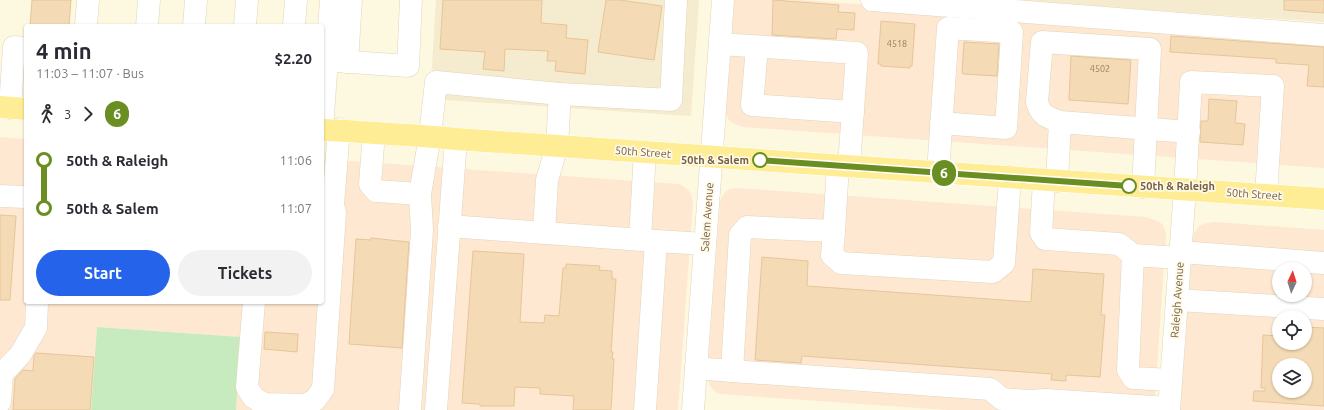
<!DOCTYPE html>
<meta charset="utf-8">
<style>
:root{--surface:#fff;--page:#f2f2f3;--text:#2b2b33;--muted:#7c7c81;--accent:#2563eb}
body{margin:0;font-family:Ubuntu,sans-serif;background:var(--page);color:var(--text);height:100vh;display:flex;flex-direction:column;font-size:15px;white-space:nowrap}
*{box-sizing:border-box;margin:0}
p{font-size:13px;color:var(--muted)}
.icon{flex:none;width:22px;height:22px;fill:none;stroke:currentColor;stroke-width:2;stroke-linecap:round;stroke-linejoin:round}
.map{position:relative;flex:1;overflow:hidden}
.panel{position:absolute;left:24px;top:24px;width:300px;height:280px;display:flex;flex-direction:column;background:var(--surface);border-radius:4px;box-shadow:0 1px 3px #0004}
.panel>*{flex:none}
.badge{padding:0 8px;border-radius:13px;font-size:14px;line-height:26px}
.needle{width:26px;rotate:4deg}
.controls{position:absolute;left:1272px;top:262px;display:grid;gap:8px}
.controls a{display:grid;place-items:center;width:40px;height:40px;border-radius:50%;background:var(--surface);box-shadow:0 1px 3px #0004;font-size:20px}
.map>.badge{position:absolute;translate:-50% -50%;box-shadow:0 0 0 2px #fff}
.legs{display:flex;align-items:center;gap:6px;height:44px;padding:0 12px;font-size:13px}
.legs p{margin-inline-start:auto}
.overview{display:flex;align-items:center;justify-content:space-between;height:68px;padding:0 12px}
h1{font-size:22px;font-weight:700;line-height:30px}
.primary-button{display:flex;gap:8px;margin-top:auto;padding:8px 12px}
.primary-button a{flex:1;height:46px;border-radius:24px;background:var(--accent);color:#fff;font-size:16px;font-weight:700;line-height:46px;text-align:center}
.primary-button a+a{background:var(--page);color:var(--text)}
ul{padding:0 12px;list-style:none}
li{display:flex;align-items:center;gap:14px;height:48px;font-size:15px}
li i{display:grid;place-items:center;width:6px;height:100%;margin:0 5px;background:currentColor}
li i::after{content:'';width:10px;height:10px;margin:-5px;border:3px solid;border-radius:50%;background:var(--surface)}
li p{margin-inline-start:auto}
li:first-child i{background:linear-gradient(#0000 50%,currentColor 0)}
li:last-child i{background:linear-gradient(currentColor 50%,#0000 0)}
.map>svg:first-child{display:block}
.residential{fill:#f5ebce}
.commercial{fill:#fee8d2;fill-rule:evenodd}
.green{fill:#c7ebbe}
.building{fill:#f4dbb6;stroke:#e7c596;fill-rule:evenodd}
.lines{fill:none;stroke-linecap:round;stroke-linejoin:round}
.minor-casing{stroke:#e1d5bb;stroke-width:23}
.major-casing{stroke:#fff;stroke-width:23}
.minor{stroke:#fff;stroke-width:22}
.major{stroke:#ffed95;stroke-width:22}
.line-1-casing{stroke:#fff;stroke-width:9}
.line-1{stroke:#6b8e23;stroke-width:6}
.stop-1-dot{fill:#fff;stroke:#6b8e23;stroke-width:2}
.labels{text-anchor:middle;dominant-baseline:central;stroke-width:3.5;stroke-linejoin:round;paint-order:stroke}
.number-label{font-size:9px;fill:#957f62}
.street-label{font-size:11px;fill:#756046;stroke:#fffae7}
.stop-label{font-size:11px;font-weight:bold;fill:#756046;stroke:#fffae7;text-anchor:end}
</style>
<div class="map">
<svg width="1324" height="410" viewBox="0 0 1324 410">
<rect width="100%" height="100%" fill="#fdf8e0"/>
<g class="residential">
<polygon points="436,0 699,0 691,116 430,99"/>
<polygon points="1002,0 1324,0 1324,22"/>
</g>
<g class="commercial">
<polygon points="734,0 801,0 1324,38 1324,168 743,127 733,123 729,120 725,113"/>
<polygon points="0,137 26,139 26,302 322,302 322,159 678,184 683,186 690,192 693,201 678,410 236,410 241,337 97,327 91,410 0,410"/>
<polygon points="736,188 1146,217 1158,221 1163,225 1165,231 1166,237 1154,410 947,410 721,394 717,393 710,386 707,377 720,201 725,192 730,189"/>
<path d="M 1215,222 L 1324,230 L 1324,410 L 1180,410 L 1191,238 L 1199,226 L 1207,223 ZM 1279,269 L 1305,269 L 1305,295 L 1279,295 ZM 1279,317 L 1305,317 L 1305,343 L 1279,343 ZM 1279,365 L 1305,365 L 1305,391 L 1279,391 Z"/>
</g>
<polygon class="green" points="97,327 241,337 236,410 91,410"/>
<g class="building">
<polygon points="32,0 71,0 69,26 30,26"/>
<polygon points="443,0 542,0 541,23 567,25 566,38 588,40 585,74 555,71 556,61 547,61 548,51 505,49 504,71 483,69 485,52 440,49"/>
<polygon points="606,0 620,0 662,6 654,60 598,52"/>
<polygon points="773,0 839,5 838,12 855,13 854,30 837,29 836,39 772,35"/>
<polygon points="1284,0 1324,0 1324,13 1284,10"/>
<polygon points="881,21 915,24 912,66 910,66 910,68 881,66 881,64 878,64"/>
<polygon points="1171,36 1324,47 1324,87 1307,86 1309,65 1276,63 1276,59 1170,52"/>
<polygon points="964,42 999,44 997,76 963,74 962,72"/>
<polygon points="1071,56 1131,60 1128,104 1069,100"/>
<polygon points="1209,99 1237,101 1235,123 1245,124 1243,145 1200,142 1201,121 1208,121"/>
<polygon points="0,215 16,216 10,300 0,300"/>
<polygon points="371,238 409,242 402,348 349,344 356,239 371,240"/>
<polygon points="473,251 524,254 520,322 544,323 545,315 559,316 563,268 566,268 566,264 600,266 599,270 612,271 612,279 616,279 611,352 613,352 612,359 614,359 611,410 573,410 574,396 540,394 540,388 515,387 514,406 480,406 480,404 462,403"/>
<polygon points="762,257 808,261 807,286 1031,302 1033,269 1104,274 1101,315 1105,315 1100,377 1066,375 1066,381 1051,380 1052,374 802,356 801,363 755,360"/>
<path d="M 1305,327 L 1324,328 L 1324,406 L 1253,401 L 1254,391 L 1265,391 L 1265,388 L 1261,388 L 1263,335 L 1279,336 L 1279,343 L 1305,343 ZM 1279,365 L 1305,365 L 1305,391 L 1279,391 Z"/>
<polygon points="265,332 298,334 297,352 264,349"/>
<polygon points="36,353 94,357 90,410 13,410 15,379 23,370 33,371 34,356"/>
</g>
<g class="lines">
<defs>
<g id="minor">
<polyline points="872,0 1324,35"/>
<polyline points="86,26 88,0"/>
<polyline points="147,26 149,0"/>
<polyline points="194,26 196,0"/>
<polyline points="245,26 247,0"/>
<polyline points="294,26 296,0"/>
<polyline points="720,44 857,53 849,166"/>
<polyline points="757,47 752,105 853,112"/>
<polyline points="322,60 408,66 411,0"/>
<polyline points="347,62 351,0"/>
<polyline points="10,108 14,47 26,48"/>
<path d="M 1060,122 C 1047,117 1041,116 1037,102 L 1042,42 L 1150,49 L 1143,187"/>
<polyline points="322,130 331,0"/>
<polyline points="374,133 370,184 376,191 420,194 430,136 436,82 560,94 671,100 676,0"/>
<polyline points="938,172 948,28 1012,32 1006,128 941,123"/>
<polyline points="1044,180 1041,233 1045,239 1119,244 1133,255"/>
<polyline points="1057,181 1060,122 1189,132"/>
<polyline points="0,196 26,197"/>
<polyline points="322,204 333,205 339,129"/>
<polyline points="449,226 656,241"/>
<polyline points="834,231 832,255 841,263 993,272 1004,263 1010,177"/>
<polyline points="544,233 547,180 557,146 560,94"/>
<polyline points="640,239 645,152"/>
<polyline points="1181,252 1324,263"/>
<polyline points="1177,300 1324,309"/>
<polyline points="254,302 247,387 253,397 264,404 305,405 315,400 323,389 335,213 333,205"/>
<polyline points="696,368 732,371 740,235 747,227 834,231 838,165"/>
<polyline points="732,371 990,389 1002,399 1027,401 1046,400 1169,408"/>
<polyline points="1171,380 1133,378 1128,370 1133,255 1180,258"/>
<polyline points="0,402 2,374 20,355 36,328 37,302"/>
<polyline points="410,410 422,230 420,194"/>
<polyline points="436,410 456,139"/>
<polyline points="645,410 656,241 705,244"/>
<polyline points="693,410 723,0"/>
<polyline points="1169,410 1185,189 1191,82 1273,86 1266,195"/>
</g>
<g id="major">
<polyline points="0,107 26,109"/>
<path d="M 322,130 C 340,130 357,132 375,133 C 402,135 429,136 456,139 L 1324,199"/>
</g>
</defs>
<use href="#minor" class="minor-casing"/>
<use href="#major" class="major-casing"/>
<use href="#minor" class="minor"/>
<use href="#major" class="major"/>
</g>
<g class="lines">
<defs>
<polyline id="line-1" points="760,160 1129,186"/>
</defs>
<use href="#line-1" class="line-1-casing"/>
<use href="#line-1" class="line-1"/>
</g>
<g class="stop-1-dot">
<circle cx="760" cy="160" r="7"/>
<circle cx="1129" cy="186" r="7"/>
</g>
<g class="labels">
<g class="number-label">
<text x="897" y="44">4518</text>
<text x="1100" y="69">4502</text>
</g>
<g class="street-label">
<text transform="translate(643 152) rotate(4)">50th Street</text>
<text transform="translate(1254 194) rotate(4)">50th Street</text>
<text transform="translate(707 217) rotate(-86)">Salem Avenue</text>
<text transform="translate(1177 300) rotate(-86)">Raleigh Avenue</text>
</g>
<g class="stop-label">
<text x="749" y="160">50th &amp; Salem</text>
<text x="1140" y="186" text-anchor="start">50th &amp; Raleigh</text>
</g>
</g>
</svg>
<div class="controls">
<a><svg class="needle" viewBox="-14 -14 28 28"><path d="M0-13l5 13h-10z" fill="#e53935"/><path d="M0 13l5-13h-10z" fill="#7c7c81"/></svg></a>
<a><svg class="icon" aria-label="locate" viewBox="0 0 24 24"><circle cx="12" cy="12" r="6"/><path d="M12 2v4M12 18v4M2 12h4M18 12h4"/></svg></a>
<a><svg class="icon" aria-label="layers" viewBox="0 0 24 24"><path d="M12 4l9 5-9 5-9-5zM3 14l9 5 9-5"/></svg></a>
</div>
<b class="badge" style="left:944px;top:173px;background:#6b8e23;color:#fff">6</b>
<section class="panel">
<div class="overview"><div><h1>4 min</h1><p>11:03 – 11:07 · Bus</p></div><b>$2.20</b></div>
<div class="legs"><svg class="icon" aria-label="walk" viewBox="0 0 24 24"><circle cx="13" cy="4" r="2"/><path d="M13 8l-2 6 4 7M11 14l-3 7M7 12l3-4h3l4 4"/></svg>3<svg class="icon" aria-label="forward" viewBox="0 0 24 24"><path d="M9 5l7 7-7 7"/></svg><b class="badge" style="background:#6b8e23;color:#fff">6</b></div>
<ul>
<li><i style="color:#6b8e23"></i><b>50th &amp; Raleigh</b><p>11:06</p></li>
<li><i style="color:#6b8e23"></i><b>50th &amp; Salem</b><p>11:07</p></li>
</ul>
<div class="primary-button"><a>Start</a><a>Tickets</a></div>
</section>
</div>
